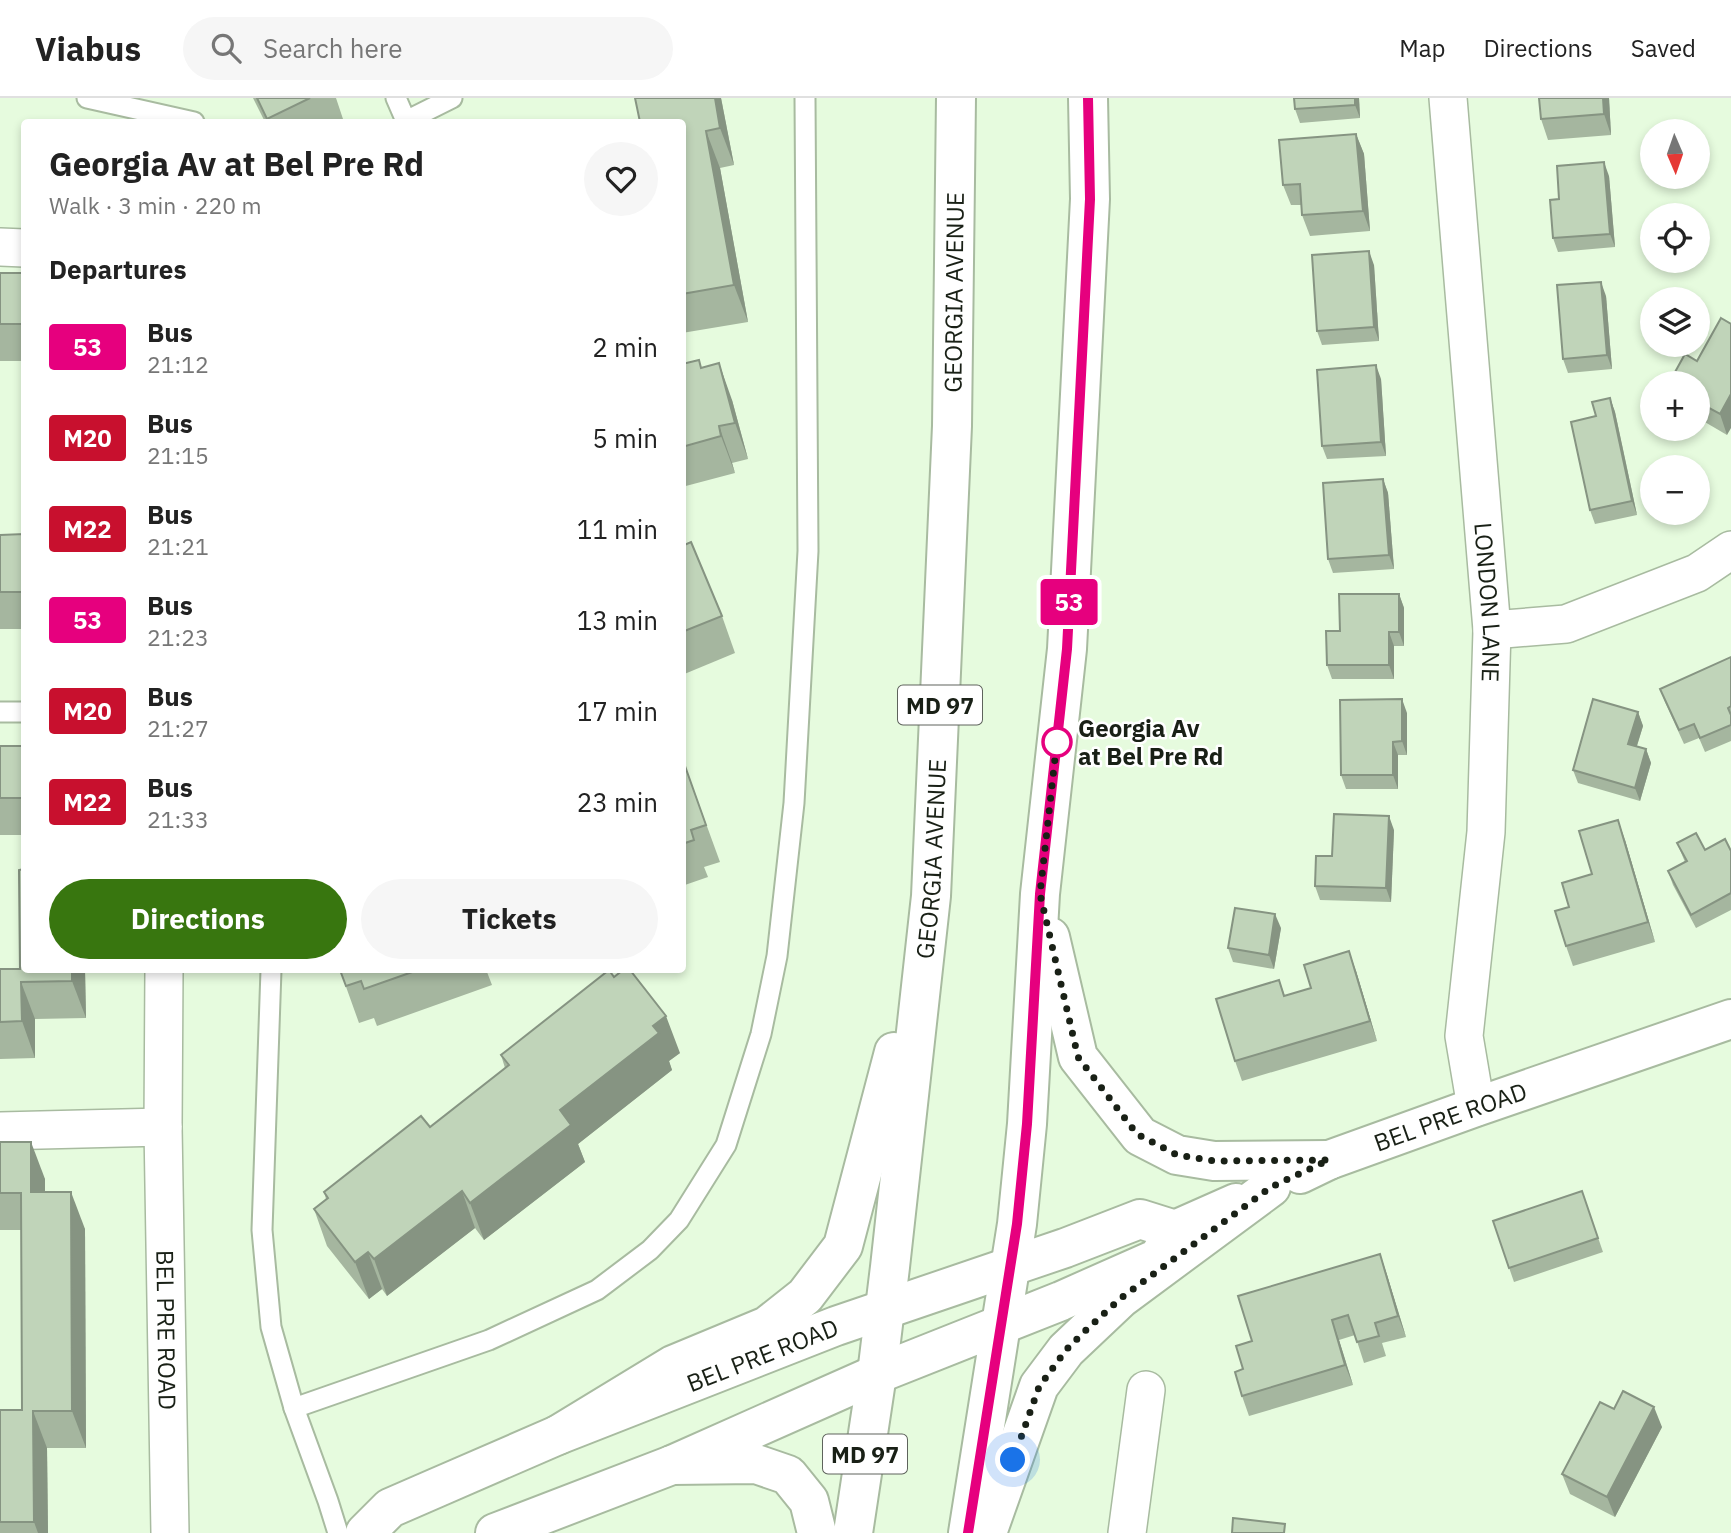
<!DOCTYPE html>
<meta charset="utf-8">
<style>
:root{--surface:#fff;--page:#f6f6f6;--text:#222;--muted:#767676;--line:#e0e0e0;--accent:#38760f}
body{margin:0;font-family:"IBM Plex Sans",sans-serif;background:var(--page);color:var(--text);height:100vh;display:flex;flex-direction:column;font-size:26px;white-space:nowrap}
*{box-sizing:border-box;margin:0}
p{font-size:23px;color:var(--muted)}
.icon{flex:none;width:38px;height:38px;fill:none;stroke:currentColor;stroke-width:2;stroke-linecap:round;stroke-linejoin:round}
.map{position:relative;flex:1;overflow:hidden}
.side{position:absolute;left:21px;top:21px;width:665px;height:854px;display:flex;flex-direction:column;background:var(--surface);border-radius:7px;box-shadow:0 4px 10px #0003}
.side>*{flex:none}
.badge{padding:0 14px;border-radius:5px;font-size:24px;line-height:46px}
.needle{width:46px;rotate:178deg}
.controls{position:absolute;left:1640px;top:21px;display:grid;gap:14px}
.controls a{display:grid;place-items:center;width:70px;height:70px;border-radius:50%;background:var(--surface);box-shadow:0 4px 10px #0003;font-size:35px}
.you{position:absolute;width:35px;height:35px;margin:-18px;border:5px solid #fff;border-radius:50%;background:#1a73e8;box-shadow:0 0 0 10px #1a73e833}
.map>.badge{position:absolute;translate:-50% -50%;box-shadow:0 0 0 4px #fff}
h2{padding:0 28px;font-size:26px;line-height:63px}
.round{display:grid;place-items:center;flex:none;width:74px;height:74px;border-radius:37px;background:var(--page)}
.overview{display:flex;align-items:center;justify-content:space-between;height:119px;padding:0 28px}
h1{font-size:33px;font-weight:700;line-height:52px}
.primary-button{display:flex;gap:14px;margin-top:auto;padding:14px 28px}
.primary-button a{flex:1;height:80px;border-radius:42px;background:var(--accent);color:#fff;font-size:28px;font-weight:700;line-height:80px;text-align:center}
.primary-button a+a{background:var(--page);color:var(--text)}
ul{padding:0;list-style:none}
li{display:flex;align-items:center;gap:21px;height:91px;padding:0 28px}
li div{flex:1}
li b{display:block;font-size:26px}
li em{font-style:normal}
li .badge{min-width:77px;font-weight:700;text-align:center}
header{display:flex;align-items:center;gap:42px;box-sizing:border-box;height:98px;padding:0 35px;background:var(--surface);border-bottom:2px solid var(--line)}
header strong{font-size:33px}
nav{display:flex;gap:38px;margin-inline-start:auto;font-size:24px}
.search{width:490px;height:63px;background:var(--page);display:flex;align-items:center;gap:18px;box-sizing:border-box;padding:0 24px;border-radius:38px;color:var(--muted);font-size:26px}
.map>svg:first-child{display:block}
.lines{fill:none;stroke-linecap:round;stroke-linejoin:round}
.lane-casing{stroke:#a8bba0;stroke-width:23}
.street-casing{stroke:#a8bba0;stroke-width:40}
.secondary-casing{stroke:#a8bba0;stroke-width:42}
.primary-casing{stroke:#a8bba0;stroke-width:42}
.lane{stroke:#fff;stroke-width:19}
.street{stroke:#fff;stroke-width:37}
.secondary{stroke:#fff;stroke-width:38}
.primary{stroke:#fff;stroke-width:38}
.wall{fill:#a5b69f}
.shaded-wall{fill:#869482}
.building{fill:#c0d4b9;stroke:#869482;stroke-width:2}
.line-casing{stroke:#fff;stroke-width:16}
.line{stroke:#e6007e;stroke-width:10}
.walk{stroke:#192016;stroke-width:7;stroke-dasharray:0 12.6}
.stop-dot{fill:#fff;stroke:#e6007e;stroke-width:3.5}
.labels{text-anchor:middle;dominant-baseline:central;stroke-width:5;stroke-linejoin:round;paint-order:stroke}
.shield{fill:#fff;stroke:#5e635c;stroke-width:2}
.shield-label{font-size:23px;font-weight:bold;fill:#192016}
.street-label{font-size:24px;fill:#192016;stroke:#fff}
.stop-label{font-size:24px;font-weight:bold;fill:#192016;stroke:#fff;text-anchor:start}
</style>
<header>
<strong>Viabus</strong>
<div class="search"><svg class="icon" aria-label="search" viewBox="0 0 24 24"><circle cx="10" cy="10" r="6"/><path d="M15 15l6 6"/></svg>Search here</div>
<nav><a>Map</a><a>Directions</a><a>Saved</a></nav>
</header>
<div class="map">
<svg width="1731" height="1435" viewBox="0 0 1731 1435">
<rect width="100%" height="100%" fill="#e6fbde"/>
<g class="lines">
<defs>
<g id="lane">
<polyline points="87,0 194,24"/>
<polyline points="396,0 406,23 452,0"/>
<polyline points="0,614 24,614"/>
<polyline points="271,872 262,1132 271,1229 294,1310 328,1403 338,1435"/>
<polyline points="294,1310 489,1242 597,1192 650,1152 679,1122 726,1047 761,936 777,858 794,705 808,453 805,0"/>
</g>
<g id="street">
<path id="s1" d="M 1448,0 L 1492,532 L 1486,734 L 1464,938 L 1476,1009"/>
<polyline points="0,149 24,150"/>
<polyline points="1492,532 1566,526 1697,475 1731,452"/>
<path id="s2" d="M 164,872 L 163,1029 L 170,1435"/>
<polyline points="0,1033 163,1029"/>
<polyline points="1127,1435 1146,1292"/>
</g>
<g id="secondary">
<path id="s3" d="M 1300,1076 L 1329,1062 L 1476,1009 L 1731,921"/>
<path id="s4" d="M 365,1435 L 390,1410 L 436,1390 L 558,1337 L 836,1228 L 1065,1150 L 1140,1121 L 1175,1132"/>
<polyline points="495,1435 672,1367 877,1276 1061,1203 1158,1160 1175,1132 1236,1105"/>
</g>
<g id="primary">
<polyline points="1050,839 1078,959 1140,1038 1177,1057 1214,1063 1329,1062"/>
<polyline points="558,1337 673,1267 767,1228 805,1198 843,1148 894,954"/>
<polyline points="672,1367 756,1366 788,1377 809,1403 817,1435"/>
<path id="s5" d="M 853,1435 L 877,1276 L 890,1169 L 931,798 L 952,328 L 956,0"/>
<polyline points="968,1435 1017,1126 1027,1026 1040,796 1067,551 1090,101 1088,0"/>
<polyline points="987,1435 1039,1288 1066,1252 1121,1200 1271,1089"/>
</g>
</defs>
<use href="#lane" class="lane-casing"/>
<use href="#street" class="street-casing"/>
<use href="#secondary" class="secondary-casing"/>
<use href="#primary" class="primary-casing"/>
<use href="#lane" class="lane"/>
<use href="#street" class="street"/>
<use href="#secondary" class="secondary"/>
<use href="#primary" class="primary"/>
</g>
<g class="wall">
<polygon points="253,0 336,0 344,24 265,24"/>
<polygon points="721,0 734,67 720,70 748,224 682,235 682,24"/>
<polygon points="1359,0 1360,20 1300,25 1295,11"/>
<polygon points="1609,0 1611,37 1548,42 1541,21"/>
<polygon points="1356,36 1364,56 1370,133 1310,138 1302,117 1302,107 1291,107 1283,87"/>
<polygon points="1609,78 1615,149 1558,154 1553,140 1559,101"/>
<polygon points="1374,167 1379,243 1322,247 1317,233"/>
<rect x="0" y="175" width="24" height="88"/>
<polygon points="1606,198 1612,271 1568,275 1563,261"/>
<polygon points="1721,220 1727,337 1698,320 1698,285"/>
<polygon points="682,266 701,270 732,302 748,361 732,365 735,375 682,389"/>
<polygon points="1381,281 1386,358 1327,361 1322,348"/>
<polygon points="1610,300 1615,314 1637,417 1595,426 1590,412 1596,318"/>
<polygon points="1383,381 1388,395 1394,471 1333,475 1328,461"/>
<polygon points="24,436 24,531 0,531 0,437"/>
<polygon points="682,448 722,518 735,555 682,577"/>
<polygon points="1399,496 1404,510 1404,548 1394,548 1394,581 1332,581 1327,567 1340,533"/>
<polygon points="1731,559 1731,643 1705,654 1699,640 1684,646 1665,604 1660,591"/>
<polygon points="1638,614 1643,628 1637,648 1646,651 1651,665 1640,703 1578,685 1573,672"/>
<polygon points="1407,615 1407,657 1398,657 1398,691 1346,691 1341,677"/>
<rect x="0" y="648" width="24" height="89"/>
<polygon points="685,668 720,764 704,769 708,779 682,788 682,669"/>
<polygon points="1394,732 1391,804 1320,802 1315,788 1332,758"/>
<polygon points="1625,742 1655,844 1573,868 1566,848 1569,809 1592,776"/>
<polygon points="1677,745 1705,752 1731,753 1731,812 1696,830 1673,787 1668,773 1685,764"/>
<polygon points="1281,830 1274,871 1233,864 1228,850"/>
<polygon points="0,871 85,872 86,920 35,921 35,960 0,961"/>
<polygon points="340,872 494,872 487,874 492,887 377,928 374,920 359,925"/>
<polygon points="1356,873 1377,943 1242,983 1235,963 1279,882 1285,898 1311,890"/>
<polygon points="680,955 669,963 672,972 578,1046 585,1064 484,1142 475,1130 387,1198 382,1191 369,1201 327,1148 314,1111 326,1101 324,1094 430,1029 505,970 501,957"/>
<polygon points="0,1044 45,1081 45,1094 85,1131 86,1350 47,1350 48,1435 0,1435 0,1312 22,1312 21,1132 0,1132"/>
<polygon points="1582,1093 1603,1154 1514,1184 1493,1123"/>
<polygon points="1380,1156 1387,1177 1406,1239 1382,1245 1386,1258 1364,1265 1355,1237 1339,1242 1353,1287 1249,1318 1242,1298 1252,1243"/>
<polygon points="1614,1311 1662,1329 1615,1419 1570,1396 1562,1376"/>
</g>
<g class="shaded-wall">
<polygon points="715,0 721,0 734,67 720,30"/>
<polygon points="1355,0 1359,0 1360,20 1355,7"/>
<polygon points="1603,0 1609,0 1611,37 1604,16"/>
<polygon points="706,33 720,70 748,224 734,187"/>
<polygon points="1356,36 1364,56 1370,133 1363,113"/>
<polygon points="1604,64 1609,78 1615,149 1610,136"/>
<polygon points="1369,153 1374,167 1379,243 1374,229"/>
<polygon points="1601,184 1606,198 1612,271 1607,257"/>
<polygon points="719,265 732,302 748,361 735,325"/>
<polygon points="1376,267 1381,281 1386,358 1381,344"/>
<polygon points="1731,296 1731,330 1727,337 1720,316"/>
<polygon points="1610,300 1615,314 1637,417 1632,403"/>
<polygon points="719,328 732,365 735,375 721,338"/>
<polygon points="1383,381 1388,395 1394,471 1389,457"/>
<polygon points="1399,496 1404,510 1404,548 1399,534"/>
<polygon points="1389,534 1394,548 1394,581 1389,567"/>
<polygon points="1402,601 1407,615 1407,657 1402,643"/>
<polygon points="1638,614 1643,628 1633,660 1628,646"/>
<polygon points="1393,644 1398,657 1398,691 1393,677"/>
<polygon points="1646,651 1651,665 1640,703 1635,690"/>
<polygon points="1389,718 1394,732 1391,804 1386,790"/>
<polygon points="1618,722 1625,742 1655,844 1648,824"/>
<polygon points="1275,816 1281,830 1274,871 1269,857"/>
<polygon points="1349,853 1356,873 1377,943 1370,923"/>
<polygon points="72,872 85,872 86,920 72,883"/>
<polygon points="21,884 35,921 35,960 22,923"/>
<polygon points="666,918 680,955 669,963 672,972 578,1046 585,1064 484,1142 470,1105 560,1012 653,928"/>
<polygon points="31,1044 45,1081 45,1131 31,1094"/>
<polygon points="462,1093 475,1130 387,1198 374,1161"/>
<polygon points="71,1094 85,1131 86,1350 72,1313"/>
<polygon points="368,1154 382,1191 369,1201 355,1164"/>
<polygon points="1380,1156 1387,1177 1406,1239 1398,1218"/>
<polygon points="1332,1222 1339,1242 1353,1287 1345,1267"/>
<polygon points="1654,1309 1662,1329 1615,1419 1607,1399"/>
<polygon points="33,1313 47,1350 48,1435 38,1435 34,1424"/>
</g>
<g class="building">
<polygon points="257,0 310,0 267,21"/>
<polygon points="635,0 715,0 720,30 706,33 734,187 682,196 682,24 640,24"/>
<polygon points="1294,0 1355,0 1355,7 1295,11"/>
<polygon points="1539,0 1603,0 1604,16 1541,21"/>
<polygon points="1356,36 1363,113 1302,117 1300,86 1283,87 1279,42"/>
<polygon points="1604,64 1610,136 1553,140 1550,102 1559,101 1557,68"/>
<polygon points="1369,153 1374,229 1317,233 1312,157"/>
<rect x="0" y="175" width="24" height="51"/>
<polygon points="1601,184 1607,257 1563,261 1557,187"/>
<polygon points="1721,220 1731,226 1731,296 1720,316 1698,304 1698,285 1669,285 1685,256 1697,263"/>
<polygon points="699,262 701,270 719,265 735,325 719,328 721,338 682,349 682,266"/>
<polygon points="1376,267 1381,344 1322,348 1317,272"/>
<polygon points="1610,300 1632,403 1590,412 1571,324 1596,318 1592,304"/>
<polygon points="1383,381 1389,457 1328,461 1323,385"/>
<polygon points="24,436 24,494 0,494 0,437"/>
<polygon points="691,444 722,518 682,534 682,448"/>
<polygon points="1339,496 1399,496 1399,534 1389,534 1389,567 1327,567 1326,533 1340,533"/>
<polygon points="1731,559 1731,608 1728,610 1731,617 1731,627 1700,640 1694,626 1679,632 1660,591"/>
<polygon points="1402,601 1402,643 1393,644 1393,677 1341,677 1340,602"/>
<polygon points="1593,601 1638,614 1628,646 1646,651 1635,690 1573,672"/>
<rect x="0" y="648" width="24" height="52"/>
<polygon points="685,668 706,727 691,732 694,742 682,746 682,669"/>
<polygon points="1334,716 1389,718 1386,790 1315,788 1316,758 1332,758"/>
<polygon points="1618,722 1648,824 1566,848 1555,813 1569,809 1562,785 1592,776 1579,733"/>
<polygon points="1696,735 1705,752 1725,741 1731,753 1731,795 1691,817 1668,773 1687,763 1677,745"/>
<polygon points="24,771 24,872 72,872 72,883 21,884 22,923 0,924 0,871 20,871 19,772"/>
<polygon points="1235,810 1275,816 1269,857 1228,850"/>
<polygon points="1349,853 1370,923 1235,963 1216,901 1279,882 1284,898 1311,890 1304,867"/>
<polygon points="340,872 418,872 364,891 361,883 346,888"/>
<polygon points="609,872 614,879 623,872 630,872 666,918 653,928 659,935 560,1012 571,1027 470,1105 462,1093 374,1161 368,1154 355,1164 314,1111 328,1100 324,1094 421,1018 430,1029 509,967 501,957"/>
<polygon points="0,1044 31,1044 31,1094 71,1094 72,1313 33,1313 34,1424 0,1424 0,1312 22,1312 21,1095 0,1095"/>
<polygon points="1582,1093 1598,1140 1509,1170 1493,1123"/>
<polygon points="1380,1156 1398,1218 1375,1225 1379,1238 1357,1244 1348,1217 1332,1222 1345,1267 1242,1298 1235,1274 1243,1271 1236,1248 1252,1243 1238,1198"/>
<polygon points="1623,1293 1654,1309 1607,1399 1562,1376 1600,1304 1614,1311"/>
<polygon points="1233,1420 1285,1426 1284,1435 1232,1435"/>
</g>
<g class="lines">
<defs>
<polyline id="line" points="968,1435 1017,1126 1027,1026 1040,796 1067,551 1090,101 1088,0"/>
</defs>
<use href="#line" class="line-casing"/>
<use href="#line" class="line"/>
<polyline class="walk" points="1013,1362 1039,1289 1066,1252 1084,1234 1121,1200 1271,1089 1329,1062 1214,1063 1177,1057 1137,1036 1078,959 1040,796 1058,633 1057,644"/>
</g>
<circle class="stop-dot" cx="1057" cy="644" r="14"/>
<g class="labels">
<g class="shield">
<rect x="898" y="587.5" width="84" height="39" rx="5"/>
<rect x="823" y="1336.5" width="84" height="39" rx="5"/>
</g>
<g class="shield-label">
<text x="940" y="607">MD 97</text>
<text x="865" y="1356">MD 97</text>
</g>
<g class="street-label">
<text stroke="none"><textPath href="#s5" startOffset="1246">GEORGIA AVENUE</textPath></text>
<text stroke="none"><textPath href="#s1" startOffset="506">LONDON LANE</textPath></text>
<text stroke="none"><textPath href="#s5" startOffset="679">GEORGIA AVENUE</textPath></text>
<text stroke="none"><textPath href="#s3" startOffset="161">BEL PRE ROAD</textPath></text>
<text stroke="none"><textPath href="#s2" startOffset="360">BEL PRE ROAD</textPath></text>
<text stroke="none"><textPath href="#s4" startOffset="438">BEL PRE ROAD</textPath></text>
</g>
<g class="stop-label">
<text x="1078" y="630">Georgia Av<tspan x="1078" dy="28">at Bel Pre Rd</tspan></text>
</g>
</g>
</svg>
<div class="controls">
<a><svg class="needle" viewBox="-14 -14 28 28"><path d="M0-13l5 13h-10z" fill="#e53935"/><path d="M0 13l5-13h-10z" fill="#767676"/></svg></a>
<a><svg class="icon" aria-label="locate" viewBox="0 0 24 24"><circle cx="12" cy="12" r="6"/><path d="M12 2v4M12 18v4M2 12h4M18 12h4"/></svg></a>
<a><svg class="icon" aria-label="layers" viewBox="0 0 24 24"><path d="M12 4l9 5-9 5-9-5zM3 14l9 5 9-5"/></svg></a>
<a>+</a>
<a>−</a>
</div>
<div class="you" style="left:1013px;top:1362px"></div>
<b class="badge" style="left:1069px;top:504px;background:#e6007e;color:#fff">53</b>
<section class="side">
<div class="overview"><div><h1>Georgia Av at Bel Pre Rd</h1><p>Walk · 3 min · 220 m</p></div><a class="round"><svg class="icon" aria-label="heart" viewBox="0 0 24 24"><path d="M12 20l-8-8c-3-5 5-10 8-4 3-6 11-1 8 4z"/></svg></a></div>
<h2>Departures</h2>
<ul>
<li><span class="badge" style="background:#e6007e;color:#fff">53</span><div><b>Bus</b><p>21:12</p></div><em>2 min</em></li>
<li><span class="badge" style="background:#c8102e;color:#fff">M20</span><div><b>Bus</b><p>21:15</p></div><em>5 min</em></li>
<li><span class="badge" style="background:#c8102e;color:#fff">M22</span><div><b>Bus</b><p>21:21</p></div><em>11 min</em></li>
<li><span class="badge" style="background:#e6007e;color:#fff">53</span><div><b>Bus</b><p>21:23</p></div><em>13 min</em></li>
<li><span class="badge" style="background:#c8102e;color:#fff">M20</span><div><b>Bus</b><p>21:27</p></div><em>17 min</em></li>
<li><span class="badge" style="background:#c8102e;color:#fff">M22</span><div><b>Bus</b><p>21:33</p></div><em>23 min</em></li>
</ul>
<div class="primary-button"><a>Directions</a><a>Tickets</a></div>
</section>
</div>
